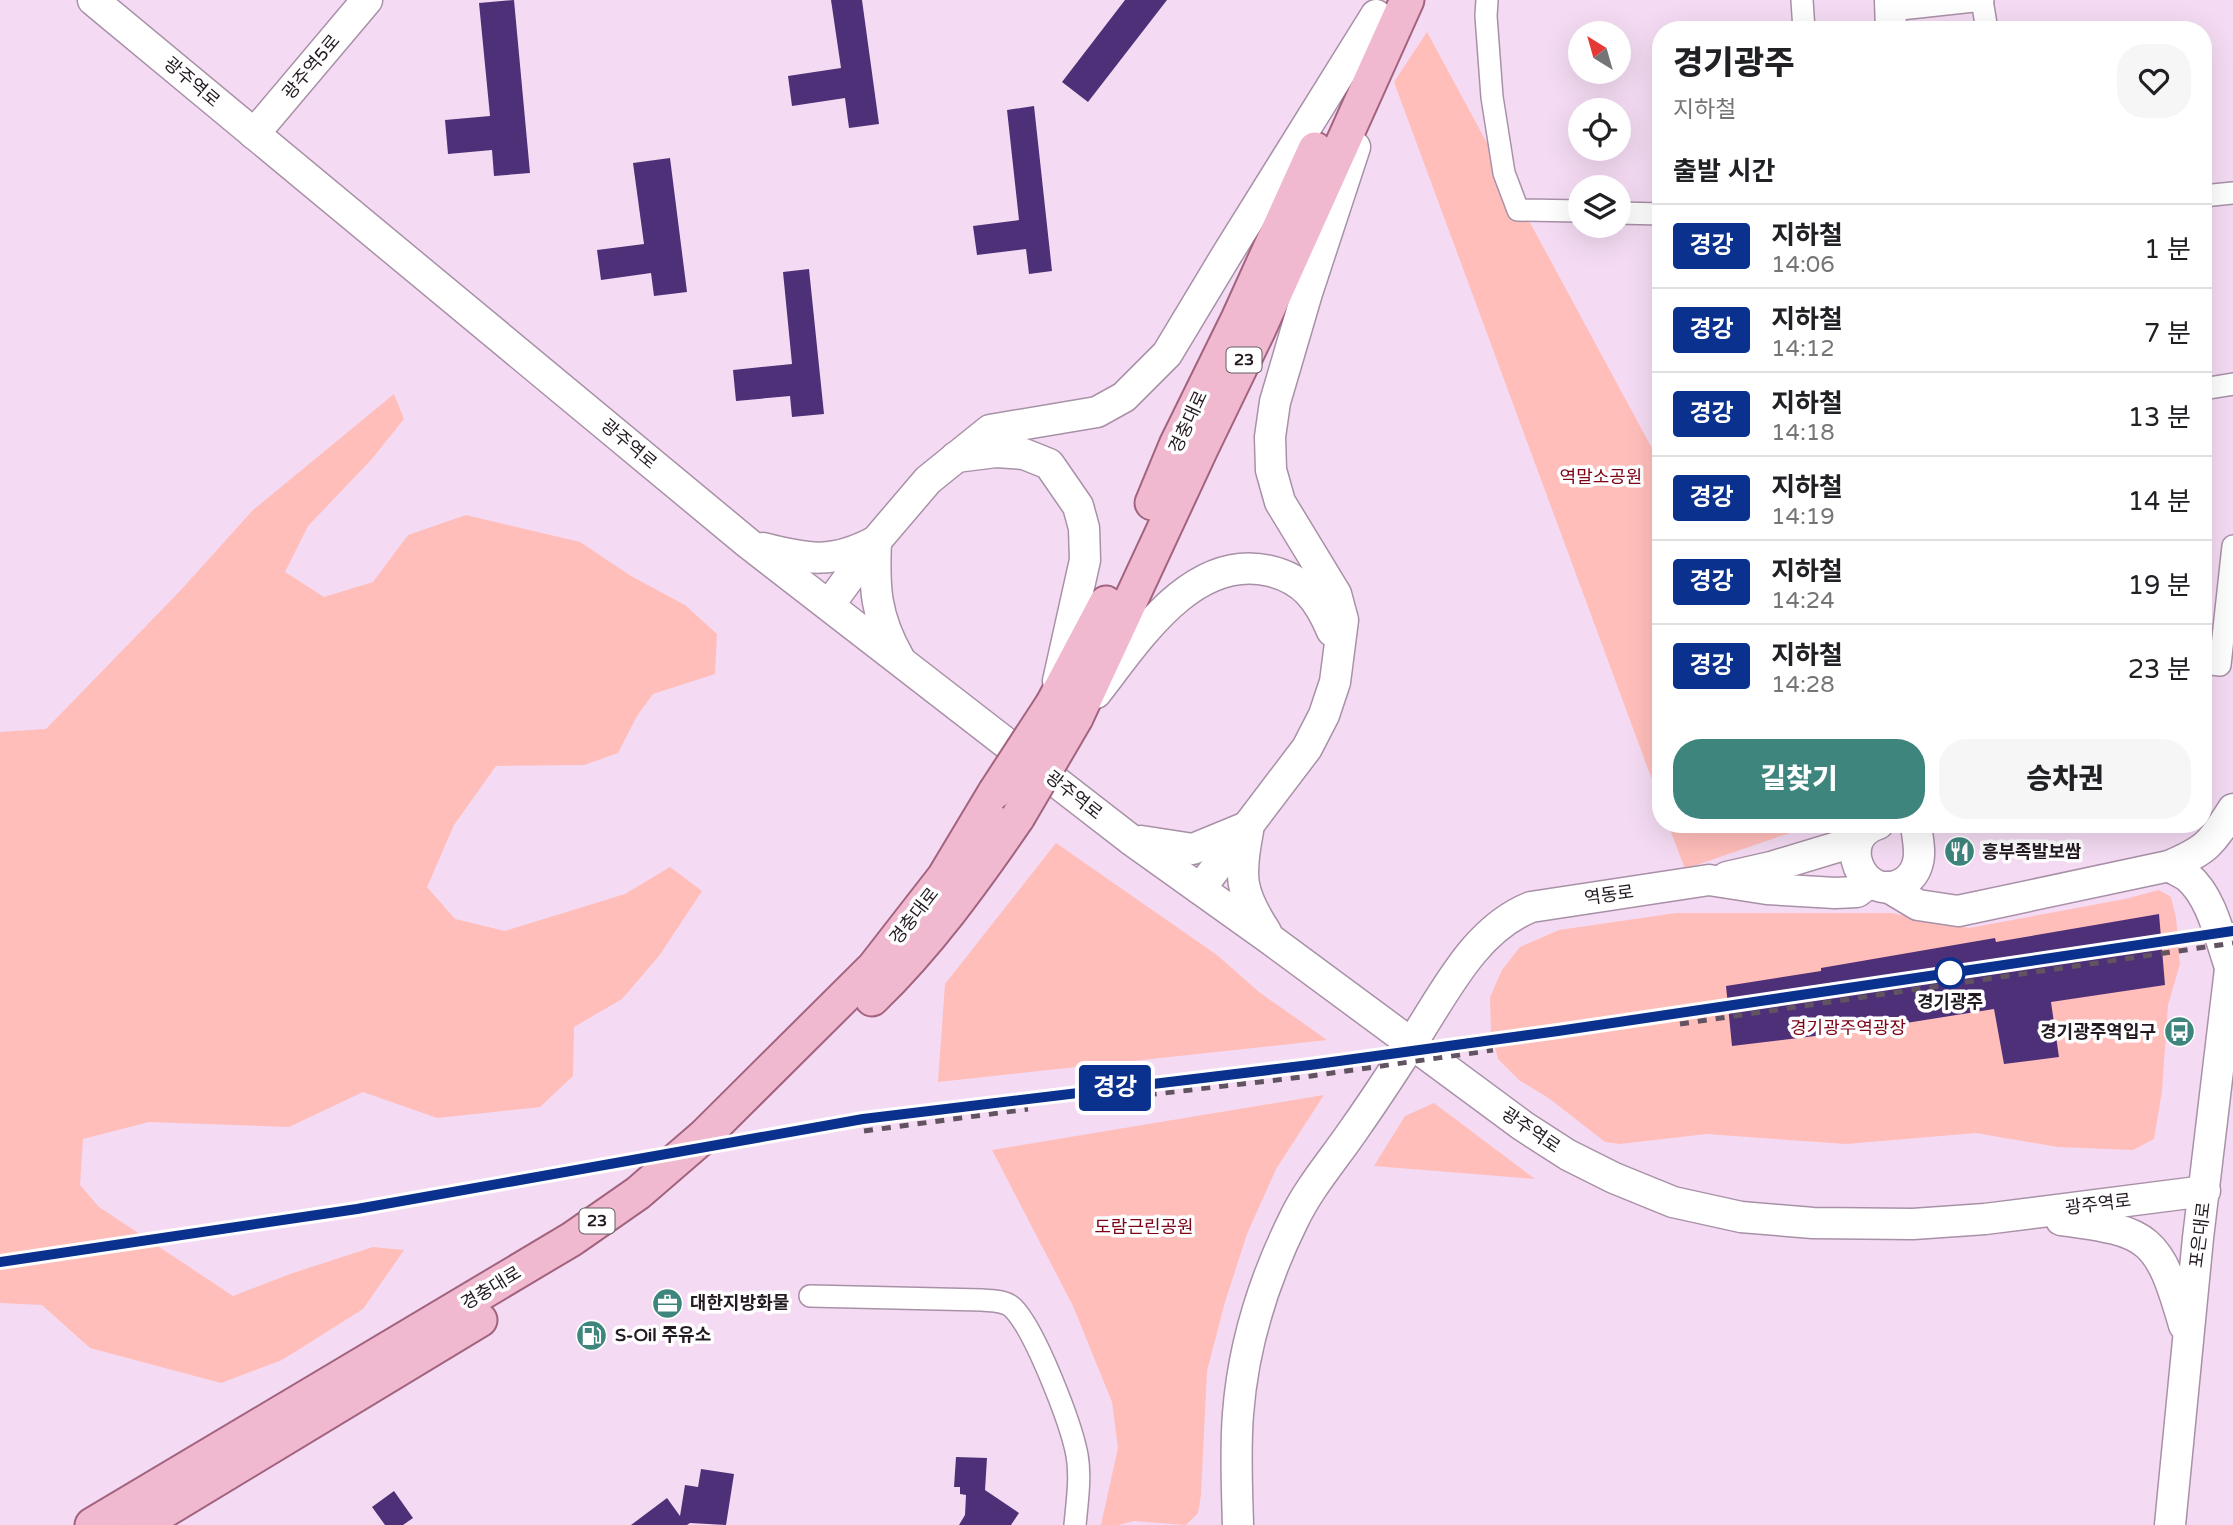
<!DOCTYPE html>
<html lang="ko">
<meta charset="utf-8">
<style>
:root{--surface:#fff;--page:#f6f6f6;--text:#202124;--muted:#757577;--line:#e0e0e0;--accent:#3e857e}
body{margin:0;font-family:"Varela Round","Noto Sans KR",sans-serif;background:var(--page);color:var(--text);height:100vh;display:flex;flex-direction:column;font-size:26px;white-space:nowrap}
*{box-sizing:border-box;margin:0}
p{font-size:23px;color:var(--muted)}
.icon{flex:none;width:38px;height:38px;fill:none;stroke:currentColor;stroke-width:2;stroke-linecap:round;stroke-linejoin:round}
.map{position:relative;flex:1;overflow:hidden}
.drawer{position:absolute;left:1652px;top:21px;width:560px;height:812px;display:flex;flex-direction:column;background:var(--surface);border-radius:28px;box-shadow:0 7px 28px #0002}
.drawer>*{flex:none}
.badge{padding:0 14px;border-radius:5px;font-size:24px;line-height:46px}
.needle{width:46px;rotate:323deg}
.fabs{position:absolute;left:1568px;top:21px;display:grid;gap:14px}
.fabs a{display:grid;place-items:center;width:63px;height:63px;border-radius:50%;background:var(--surface);box-shadow:0 7px 28px #0002;font-size:35px}
.map>.badge{position:absolute;translate:-50% -50%;box-shadow:0 0 0 4px #fff}
h2{padding:0 21px;font-size:26px;line-height:63px}
.round{display:grid;place-items:center;flex:none;width:74px;height:74px;border-radius:28px;background:var(--page)}
.headline{display:flex;align-items:center;justify-content:space-between;height:119px;padding:0 21px}
h1{font-size:33px;font-weight:800;line-height:52px}
.primary-button{display:flex;gap:14px;margin-top:auto;padding:14px 21px}
.primary-button a{flex:1;height:80px;border-radius:28px;background:var(--accent);color:#fff;font-size:28px;font-weight:800;line-height:80px;text-align:center}
.primary-button a+a{background:var(--page);color:var(--text)}
ul{padding:0;list-style:none}
li{display:flex;align-items:center;gap:21px;height:84px;padding:0 21px;border-top:2px solid var(--line)}
li div{flex:1}
li b{display:block;font-size:26px}
li em{font-style:normal}
li .badge{min-width:77px;font-weight:700;text-align:center}
.map>svg:first-child{display:block}
.green{fill:#ffbeba}
.building{fill:#4d3078}
.lines{fill:none;stroke-linecap:round;stroke-linejoin:round}
.street-casing{stroke:#a891a7;stroke-width:24}
.secondary-casing{stroke:#a891a7;stroke-width:33}
.primary-casing{stroke:#a2637e;stroke-width:37}
.street{stroke:#fff;stroke-width:21}
.secondary{stroke:#fff;stroke-width:30}
.primary{stroke:#f1b9cf;stroke-width:33}
.rail{stroke:#615360;stroke-width:5;stroke-dasharray:9 9;stroke-linecap:butt}
.primary-bridge-casing{stroke:#a2637e;stroke-width:37;stroke-linecap:butt}
.primary-bridge{stroke:#f1b9cf;stroke-width:33}
.line-casing{stroke:#fff;stroke-width:16}
.line{stroke:#0b318f;stroke-width:10}
.stop-dot{fill:#fff;stroke:#0b318f;stroke-width:3.5}
.labels{text-anchor:middle;dominant-baseline:central;stroke-width:7;stroke-linejoin:round;paint-order:stroke}
.shield{fill:#fff;stroke:#655f64;stroke-width:2}
.shield-label{font-size:16px;font-weight:bold;fill:#231a22}
.street-label{font-size:18px;fill:#231a22;stroke:#fff}
.park-label{font-size:18px;fill:#7d0215;stroke:#fff}
.poi-label{font-size:18px;font-weight:bold;fill:#231a22;stroke:#fff;text-anchor:start}
.stop-label{font-size:18px;font-weight:bold;fill:#231a22;stroke:#fff}
</style>
<div class="map">
<svg width="2233" height="1525" viewBox="0 0 2233 1525">
<rect width="100%" height="100%" fill="#f4dbf3"/>
<g class="green">
<polygon points="1427,32 1661,465 1661,804 1394,82"/>
<polygon points="394,394 404,419 371,460 308,526 285,572 324,597 373,582 408,535 466,515 580,542 631,576 685,605 717,634 715,674 653,694 637,716 618,753 584,765 496,766 454,825 427,887 455,919 505,931 625,894 670,867 702,891 659,956 622,999 574,1027 573,1076 540,1107 437,1118 363,1092 289,1127 149,1122 83,1139 80,1185 99,1207 233,1296 290,1274 373,1247 404,1250 363,1309 282,1360 221,1383 90,1348 42,1305 0,1303 0,732 46,729 180,591 253,510"/>
<polygon points="1668,824 1816,824 1685,869"/>
<polygon points="1056,843 1217,955 1259,992 1327,1040 938,1082 945,984"/>
<polygon points="2159,890 2171,897 2176,918 2180,964 2168,1005 2162,1091 2154,1139 2133,1150 2058,1147 1976,1133 1846,1144 1706,1134 1620,1144 1605,1142 1550,1099 1519,1080 1498,1059 1491,1032 1490,997 1502,970 1520,947 1559,930 1676,913 1891,913 1969,928 2125,899"/>
<polygon points="1324,1095 1276,1169 1247,1234 1225,1302 1207,1371 1201,1495 1198,1513 1186,1525 1134,1521 1118,1525 1101,1525 1118,1448 1112,1402 1073,1306 992,1150"/>
<polygon points="1434,1103 1535,1179 1374,1166 1405,1116"/>
</g>
<g class="building">
<polygon points="514,0 530,173 494,176 492,150 448,154 445,120 490,116 479,3"/>
<polygon points="831,0 862,0 879,124 849,128 845,98 792,106 788,76 841,68"/>
<polygon points="1125,0 1167,0 1088,102 1062,82"/>
<polygon points="1034,106 1052,271 1029,274 1026,249 977,255 973,226 1019,220 1007,110"/>
<polygon points="670,158 687,292 654,296 651,273 601,280 597,250 644,244 633,163"/>
<polygon points="809,269 824,414 792,417 790,396 736,401 733,370 792,364 783,272"/>
<polygon points="2159,914 2165,985 2051,1002 2059,1057 2004,1064 1994,1009 1856,1031 1732,1046 1726,986 1821,971 1821,968 1995,938 1996,942"/>
<polygon points="956,1457 987,1458 985,1490 1019,1513 1011,1525 959,1525 965,1515 966,1495 960,1494 960,1487 954,1487"/>
<polygon points="701,1469 734,1474 726,1525 690,1523 687,1525 631,1525 667,1498 680,1516 685,1485 698,1487"/>
<polygon points="394,1491 413,1518 403,1525 385,1525 372,1507"/>
</g>
<g class="lines">
<defs>
<g id="street">
<polyline points="1487,0 1486,16 1492,97 1504,173 1518,210 1580,211"/>
<polyline points="1802,0 1804,30"/>
<polyline points="1982,0 1987,30"/>
<polyline points="1891,10 1983,0"/>
<polyline points="2203,196 2233,193"/>
<polyline points="1619,213 1661,214"/>
<polyline points="2203,389 2233,384"/>
<polyline points="2203,663 2220,665 2233,546"/>
<path d="M 810,1296 L 982,1300 C 992,1301 1005,1300 1013,1308 C 1035,1330 1071,1423 1077,1455 C 1081,1477 1077,1503 1075,1525"/>
</g>
<g id="secondary">
<polyline points="93,0 749,544 1130,839 1270,939 1523,1126 1568,1155 1614,1178 1673,1202 1741,1217 1813,1223 1913,1224 1985,1219 2205,1191"/>
<polyline points="1890,0 1891,30"/>
<polyline points="254,134 367,0"/>
<polyline points="956,457 996,452 1024,454 1049,464 1078,506 1084,528 1085,560 1058,681"/>
<path d="M 876,541 C 874,587 875,616 899,658"/>
<path d="M 763,548 C 809,560 833,564 876,541"/>
<polyline points="829,605 876,541 928,480 990,430 1097,412 1124,397 1167,354 1226,256 1376,15"/>
<path d="M 1096,693 C 1136,642 1192,552 1270,571 C 1304,579 1319,600 1332,631"/>
<path d="M 1878,824 C 1834,837 1862,905 1903,883 C 1911,878 1916,871 1918,862 C 1921,851 1917,836 1916,824"/>
<path d="M 1248,831 C 1239,877 1240,892 1266,932"/>
<polyline points="1141,841 1193,849 1244,828"/>
<path d="M 2169,866 C 2175,870 2183,873 2188,877 C 2212,897 2220,939 2230,967"/>
<polyline points="1727,877 1771,867 1857,841"/>
<path d="M 1888,887 L 1918,905 L 1958,911 L 2169,866 C 2207,850 2211,844 2233,809"/>
<polyline points="1200,889 1307,748 1324,715 1335,682 1343,620 1336,594 1280,502 1271,470 1270,437 1275,402 1307,293 1355,147"/>
<path d="M 2061,1220 C 2150,1231 2159,1238 2184,1325"/>
<path d="M 1238,1525 C 1237,1488 1235,1451 1238,1414 C 1243,1347 1264,1280 1293,1221 C 1309,1187 1334,1159 1355,1128 C 1374,1101 1393,1072 1411,1044 C 1444,995 1473,930 1531,907 L 1709,880 L 1767,889 L 1835,893 L 1857,892 L 1870,882"/>
<polyline points="2170,1525 2198,1238 2233,944"/>
</g>
<g id="primary">
<polyline points="1152,503 1176,445 1238,319 1315,149"/>
<polyline points="1053,703 1106,603"/>
<polyline points="1076,718 1201,449 1259,329 1407,0"/>
<path d="M 872,999 C 928,945 974,881 1018,817"/>
<polyline points="92,1525 572,1239 638,1193 704,1136 874,967 944,877 995,792"/>
<polyline points="141,1525 480,1320"/>
</g>
</defs>
<use href="#street" class="street-casing"/>
<use href="#secondary" class="secondary-casing"/>
<use href="#primary" class="primary-casing"/>
<use href="#street" class="street"/>
<use href="#secondary" class="secondary"/>
<use href="#primary" class="primary"/>
<g class="rail">
<polyline points="1680,1024 2233,943"/>
<polyline points="1094,1101 1311,1076 1493,1050"/>
<polyline points="863,1119 1310,1064 1558,1031 2233,931"/>
<polyline points="864,1131 1028,1109"/>
</g>
<defs>
<g id="primary-bridge">
<polyline points="995,792 1053,703"/>
<polyline points="1018,817 1076,718"/>
</g>
</defs>
<use href="#primary-bridge" class="primary-bridge-casing"/>
<use href="#primary-bridge" class="primary-bridge"/>
</g>
<g class="lines">
<defs>
<polyline id="line" points="0,1262 357,1209 863,1119 1310,1065 1558,1031 2233,931"/>
</defs>
<use href="#line" class="line-casing"/>
<use href="#line" class="line"/>
</g>
<defs>
<symbol id="restaurant-disc" viewBox="-11 -11 22 22"><circle r="9.5" fill="#3e857e" stroke="#fff"/><path d="M-5-6h1v4h1v-4h1v4h1v-4h1v5L-1.5 .5V6h-2V.5L-5-1ZM5-6V6H3V1.5H1.5Q1.5-4 5-6Z" fill="#fff"/></symbol>
<symbol id="bus-disc" viewBox="-11 -11 22 22"><circle r="9.5" fill="#3e857e" stroke="#fff"/><path d="M-5-6H5V4H4V6H2V4H-2V6H-4V4H-5ZM-3.5-4V0h7V-4ZM-3.5 1.2v1.5H-2V1.2ZM2 1.2v1.5H3.5V1.2Z" fill="#fff"/></symbol>
<symbol id="office-disc" viewBox="-11 -11 22 22"><circle r="9.5" fill="#3e857e" stroke="#fff"/><path d="M-6-3h4V-5.5h4V-3h4V5H-6ZM-1-4.5V-3h2v-1.5ZM-6 0V1H6V0Z" fill="#fff"/></symbol>
<symbol id="fuel-disc" viewBox="-11 -11 22 22"><circle r="9.5" fill="#3e857e" stroke="#fff"/><path d="M-5.5-6h7V0h2V4h1.3V-2.5L3-4.5l.8-.8L6-3V5H2.5V1h-1V6h-7ZM-4.2-4.7v3.2H.2V-4.7Z" fill="#fff"/></symbol>
</defs>
<g fill-rule="evenodd">
<use href="#restaurant-disc" x="1942" y="834" width="35" height="35"/>
<use href="#bus-disc" x="2162" y="1014" width="35" height="35"/>
<use href="#office-disc" x="650" y="1286" width="35" height="35"/>
<use href="#fuel-disc" x="574" y="1318" width="35" height="35"/>
</g>
<circle class="stop-dot" cx="1950" cy="973" r="14"/>
<g class="labels">
<g class="shield">
<rect x="1226.5" y="347.5" width="35" height="25" rx="5"/>
<rect x="579.5" y="1208.5" width="35" height="25" rx="5"/>
</g>
<g class="shield-label">
<text x="1244" y="360">23</text>
<text x="597" y="1221">23</text>
</g>
<g class="street-label">
<text transform="translate(311 67) rotate(-50)">광주역5로</text>
<text transform="translate(192 82) rotate(40)">광주역로</text>
<text transform="translate(1188 422) rotate(-65)">경충대로</text>
<text transform="translate(629 444) rotate(40)">광주역로</text>
<text transform="translate(1074 795) rotate(38)">광주역로</text>
<text transform="translate(1609 895) rotate(-8)">역동로</text>
<text transform="translate(914 916) rotate(-52)">경충대로</text>
<text transform="translate(1531 1130) rotate(34)">광주역로</text>
<text transform="translate(2098 1204) rotate(-7)">광주역로</text>
<text transform="translate(2200 1235) rotate(-83)">포은대로</text>
<text transform="translate(491 1288) rotate(-31)">경충대로</text>
</g>
<g class="park-label">
<text x="1601" y="477">역말소공원</text>
<text x="1848" y="1028">경기광주역광장</text>
<text x="1144" y="1227">도람근린공원</text>
</g>
<g class="poi-label">
<text x="1982" y="852">흥부족발보쌈</text>
<text x="2156" y="1032" text-anchor="end">경기광주역입구</text>
<text x="690" y="1303">대한지방화물</text>
<text x="615" y="1335">S-Oil 주유소</text>
</g>
<g class="stop-label">
<text x="1950" y="1002">경기광주</text>
</g>
</g>
</svg>
<div class="fabs">
<a><svg class="needle" viewBox="-14 -14 28 28"><path d="M0-13l5 13h-10z" fill="#e53935"/><path d="M0 13l5-13h-10z" fill="#757577"/></svg></a>
<a><svg class="icon" aria-label="locate" viewBox="0 0 24 24"><circle cx="12" cy="12" r="6"/><path d="M12 2v4M12 18v4M2 12h4M18 12h4"/></svg></a>
<a><svg class="icon" aria-label="layers" viewBox="0 0 24 24"><path d="M12 4l9 5-9 5-9-5zM3 14l9 5 9-5"/></svg></a>
</div>
<b class="badge" style="left:1115px;top:1088px;background:#0b318f;color:#fff">경강</b>
<section class="drawer">
<div class="headline"><div><h1>경기광주</h1><p>지하철</p></div><a class="round"><svg class="icon" aria-label="heart" viewBox="0 0 24 24"><path d="M12 20l-8-8c-3-5 5-10 8-4 3-6 11-1 8 4z"/></svg></a></div>
<h2>출발 시간</h2>
<ul>
<li><span class="badge" style="background:#0b318f;color:#fff">경강</span><div><b>지하철</b><p>14:06</p></div><em>1 분</em></li>
<li><span class="badge" style="background:#0b318f;color:#fff">경강</span><div><b>지하철</b><p>14:12</p></div><em>7 분</em></li>
<li><span class="badge" style="background:#0b318f;color:#fff">경강</span><div><b>지하철</b><p>14:18</p></div><em>13 분</em></li>
<li><span class="badge" style="background:#0b318f;color:#fff">경강</span><div><b>지하철</b><p>14:19</p></div><em>14 분</em></li>
<li><span class="badge" style="background:#0b318f;color:#fff">경강</span><div><b>지하철</b><p>14:24</p></div><em>19 분</em></li>
<li><span class="badge" style="background:#0b318f;color:#fff">경강</span><div><b>지하철</b><p>14:28</p></div><em>23 분</em></li>
</ul>
<div class="primary-button"><a>길찾기</a><a>승차권</a></div>
</section>
</div>
